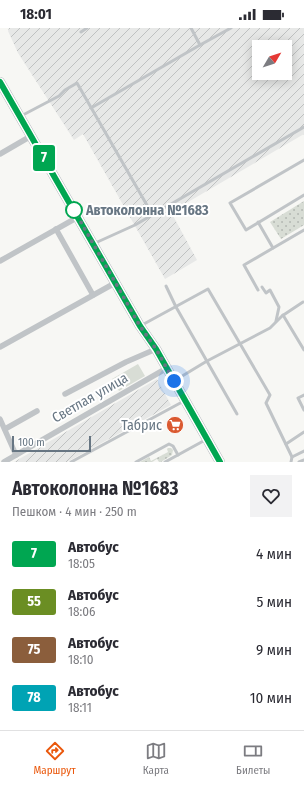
<!DOCTYPE html>
<html lang="ru">
<meta charset="utf-8">
<style>
:root{--surface:#fff;--page:#f2f2f3;--text:#2b2b33;--muted:#7c7c81;--line:#e1e1e2;--accent:#ea580c}
body{margin:0;font-family:"Fira Sans Condensed",sans-serif;background:var(--page);color:var(--text);height:100vh;display:flex;flex-direction:column;font-size:15px;white-space:nowrap}
*{box-sizing:border-box;margin:0}
p{font-size:13px;color:var(--muted)}
.icon{flex:none;width:22px;height:22px;fill:none;stroke:currentColor;stroke-width:2;stroke-linecap:round;stroke-linejoin:round}
.map{position:relative;height:434px;overflow:hidden}
.details{display:flex;flex-direction:column;background:var(--surface);flex:1}
.details>*{flex:none}
.badge{padding:0 8px;border-radius:3px;font-size:14px;line-height:26px}
.needle{width:26px;rotate:51deg}
.buttons{position:absolute;left:252px;top:12px;display:grid;gap:8px}
.buttons a{display:grid;place-items:center;width:40px;height:40px;border-radius:0px;background:var(--surface);box-shadow:0 2px 10px #0003;font-size:20px}
.scale{position:absolute;left:12px;bottom:10px;width:79px;box-sizing:border-box;padding-left:4px;border:2px solid #677683;border-top:0;font-size:11px;line-height:14px;white-space:nowrap;color:#677683;-webkit-text-stroke:3px #fff;paint-order:stroke}
.you{position:absolute;width:20px;height:20px;margin:-10px;border:3px solid #fff;border-radius:50%;background:#1a73e8;box-shadow:0 0 0 6px #1a73e833}
.map>.badge{position:absolute;translate:-50% -50%;box-shadow:0 0 0 2px #fff}
.round{display:grid;place-items:center;flex:none;width:42px;height:42px;border-radius:0px;background:var(--page)}
.summary{display:flex;align-items:center;justify-content:space-between;height:68px;padding:0 12px}
h1{font-size:19px;font-weight:700;line-height:30px}
ul{padding:0;list-style:none}
li{display:flex;align-items:center;gap:12px;height:48px;padding:0 12px}
li div{flex:1}
li b{display:block;font-size:15px}
li em{font-style:normal}
li .badge{min-width:44px;font-weight:700;text-align:center}
.status{display:flex;justify-content:space-between;align-items:center;height:28px;padding:0 20px;background:var(--surface);direction:ltr}
.status svg{height:11px;fill:currentColor}
.dock{display:flex;justify-content:space-around;align-items:center;height:56px;border-top:1px solid var(--line);background:var(--surface);font-size:11px;color:var(--muted)}
.dock a{display:grid;justify-items:center;gap:2px}
.dock .active{color:var(--accent)}
.map>svg:first-child{display:block}
.industrial{fill:url(#industrial-furrows);fill-rule:evenodd}
.grass{fill:#d8ddd5}
.park{fill:url(#park-dots)}
.lines{fill:none;stroke-linecap:round;stroke-linejoin:round}
.secondary-casing{stroke:#b5b9bd;stroke-width:10}
.lane{stroke:#c0c4c7;stroke-width:3}
.street{stroke:#c0c4c7;stroke-width:5.5}
.secondary{stroke:#fff;stroke-width:8}
.line-casing{stroke:#fff;stroke-width:9}
.line{stroke:#00a651;stroke-width:6}
.walk{stroke:#677683;stroke-width:4;stroke-dasharray:0 7.2}
.stop-dot{fill:#fff;stroke:#00a651;stroke-width:2}
.labels{text-anchor:middle;dominant-baseline:central;stroke-width:4;stroke-linejoin:round;paint-order:stroke}
.stop-label{font-size:14px;font-weight:bold;fill:#677683;stroke:#fff;text-anchor:start}
.street-label{font-size:14px;fill:#677683;stroke:#fff}
.poi-label{font-size:14px;fill:#677683;stroke:#fff;text-anchor:end}
</style>
<div class="status"><b>18:01</b><svg viewBox="0 0 49 12"><path d="M0 12V9h3v3zM5 12V6h3v6zM10 12V3h3v9zM15 12V0h3v12zM26 1h20v11H26zM47 4h2v5h-2z"/></svg></div>
<div class="map">
<svg width="304" height="434" viewBox="0 0 304 434">
<defs>
<pattern id="industrial-furrows" width="10" height="10" patternUnits="userSpaceOnUse"><rect width="10" height="10" fill="#e7e8e7"/><path d="M-1 1l2-2M0 10L10 0M9 11l2-2" fill="none" stroke="#bfc1c1"/></pattern>
<pattern id="park-dots" width="8" height="8" patternUnits="userSpaceOnUse"><rect width="8" height="8" fill="#d8ddd5"/><path d="M2 2h.1M6 6h.1" fill="none" stroke="#b3b8b2" stroke-width="1.8" stroke-linecap="round"/></pattern>
</defs>
<rect width="100%" height="100%" fill="#f7f7f4"/>
<g class="industrial">
<path d="M 9,0 L 304,0 L 304,106 L 171,184 L 197,232 L 165,251 L 83,106 L 74,112 L 18,25 L 8,3 ZM 259,19 L 285,19 L 285,45 L 259,45 Z"/>
<polygon points="157,351 171,377 67,434 14,434"/>
</g>
<polygon class="grass" points="138,336 145,348 119,363 112,351"/>
<g class="park">
<polygon points="304,173 304,197 281,211 270,194"/>
<polygon points="168,420 171,420 173,422 172,427 161,434 159,434 157,431 152,434 140,434 149,429 151,433 168,424 167,421"/>
</g>
<g class="lines">
<defs>
<polyline id="secondary" points="0,54 140,298 156,321 220,434"/>
</defs>
<use href="#secondary" class="secondary-casing"/>
<g class="lane">
<polyline points="191,0 200,17 231,0"/>
<polyline points="81,4 87,0"/>
<polyline points="91,80 200,17"/>
<polyline points="21,88 59,68 65,62 77,55 152,186"/>
<polyline points="304,132 230,175 246,202 304,167"/>
<polyline points="258,194 273,220"/>
<polyline points="93,216 135,197 304,99"/>
<polyline points="166,258 176,279 237,386"/>
<polyline points="262,259 266,265 270,262 279,279 276,293"/>
<polyline points="258,262 244,237 304,202"/>
<polyline points="283,287 304,322"/>
<polyline points="142,297 208,261 270,367 266,375 292,429 291,434"/>
<polyline points="174,353 207,333 270,300 282,288 303,274"/>
<polyline points="304,367 298,370 304,382"/>
<polyline points="286,416 304,404"/>
<polyline points="292,429 304,423"/>
<polyline points="71,434 184,373"/>
<polyline points="136,434 169,416 173,418 178,427"/>
<polyline points="165,434 207,411"/>
<polyline points="299,434 304,432"/>
</g>
<g class="street">
<polyline points="0,126 31,108"/>
<polyline points="56,201 93,267"/>
<polyline points="0,233 78,189"/>
<polyline points="0,319 115,255"/>
<polyline points="65,366 126,334 156,321"/>
<polyline points="0,391 16,427"/>
<polyline points="5,401 37,383"/>
<polyline points="4,434 167,340"/>
</g>
<use href="#secondary" class="secondary"/>
</g>
<g class="lines">
<defs>
<polyline id="line" points="0,54 140,298 156,321 220,434"/>
</defs>
<use href="#line" class="line-casing"/>
<use href="#line" class="line"/>
<polyline class="walk" points="74,182 140,298 156,321 174,353"/>
</g>
<defs>
<symbol id="supermarket-disc" viewBox="-11 -11 22 22"><circle r="9.5" fill="#da5930" stroke="#fff"/><path d="M-6-5.5h2.5l.6 2H6L4.5 2H-2.5L-4.4-4H-6ZM-1.5 3.2a1.3 1.3 0 1 0 .1 0ZM3 3.2a1.3 1.3 0 1 0 .1 0Z" fill="#fff"/></symbol>
</defs>
<g fill-rule="evenodd">
<use href="#supermarket-disc" x="165" y="387" width="20" height="20"/>
</g>
<circle class="stop-dot" cx="74" cy="182" r="8"/>
<g class="labels">
<g class="stop-label">
<text x="86" y="182">Автоколонна №1683</text>
</g>
<g class="street-label">
<text transform="translate(90 370) rotate(-30)">Светлая улица</text>
</g>
<g class="poi-label">
<text x="162" y="397">Табрис</text>
</g>
</g>
</svg>
<div class="buttons">
<a><svg class="needle" viewBox="-14 -14 28 28"><path d="M0-13l5 13h-10z" fill="#e53935"/><path d="M0 13l5-13h-10z" fill="#7c7c81"/></svg></a>
</div>
<div class="scale">100 m</div>
<div class="you" style="left:174px;top:353px"></div>
<b class="badge" style="left:44px;top:130px;background:#00a651;color:#fff">7</b>
</div>
<section class="details">
<div class="summary"><div><h1>Автоколонна №1683</h1><p>Пешком · 4 мин · 250 m</p></div><a class="round"><svg class="icon" aria-label="heart" viewBox="0 0 24 24"><path d="M12 20l-8-8c-3-5 5-10 8-4 3-6 11-1 8 4z"/></svg></a></div>
<ul>
<li><span class="badge" style="background:#00a651;color:#fff">7</span><div><b>Автобус</b><p>18:05</p></div><em>4 мин</em></li>
<li><span class="badge" style="background:#6b8e23;color:#fff">55</span><div><b>Автобус</b><p>18:06</p></div><em>5 мин</em></li>
<li><span class="badge" style="background:#8b5e3c;color:#fff">75</span><div><b>Автобус</b><p>18:10</p></div><em>9 мин</em></li>
<li><span class="badge" style="background:#00a3b4;color:#fff">78</span><div><b>Автобус</b><p>18:11</p></div><em>10 мин</em></li>
</ul>
</section>
<nav class="dock">
<a class="active"><svg class="icon" aria-label="directions" viewBox="0 0 24 24"><path d="M12 3l9 9-9 9-9-9zM9 14v-3h6M13 9l2 2-2 2"/></svg>Маршрут</a>
<a><svg class="icon" aria-label="map" viewBox="0 0 24 24"><path d="M3 6l6-2 6 2 6-2v14l-6 2-6-2-6 2zM9 4v14M15 6v14"/></svg>Карта</a>
<a><svg class="icon" aria-label="tickets" viewBox="0 0 24 24"><path d="M3 7h18v10H3zM15 7v10"/></svg>Билеты</a>
</nav>
